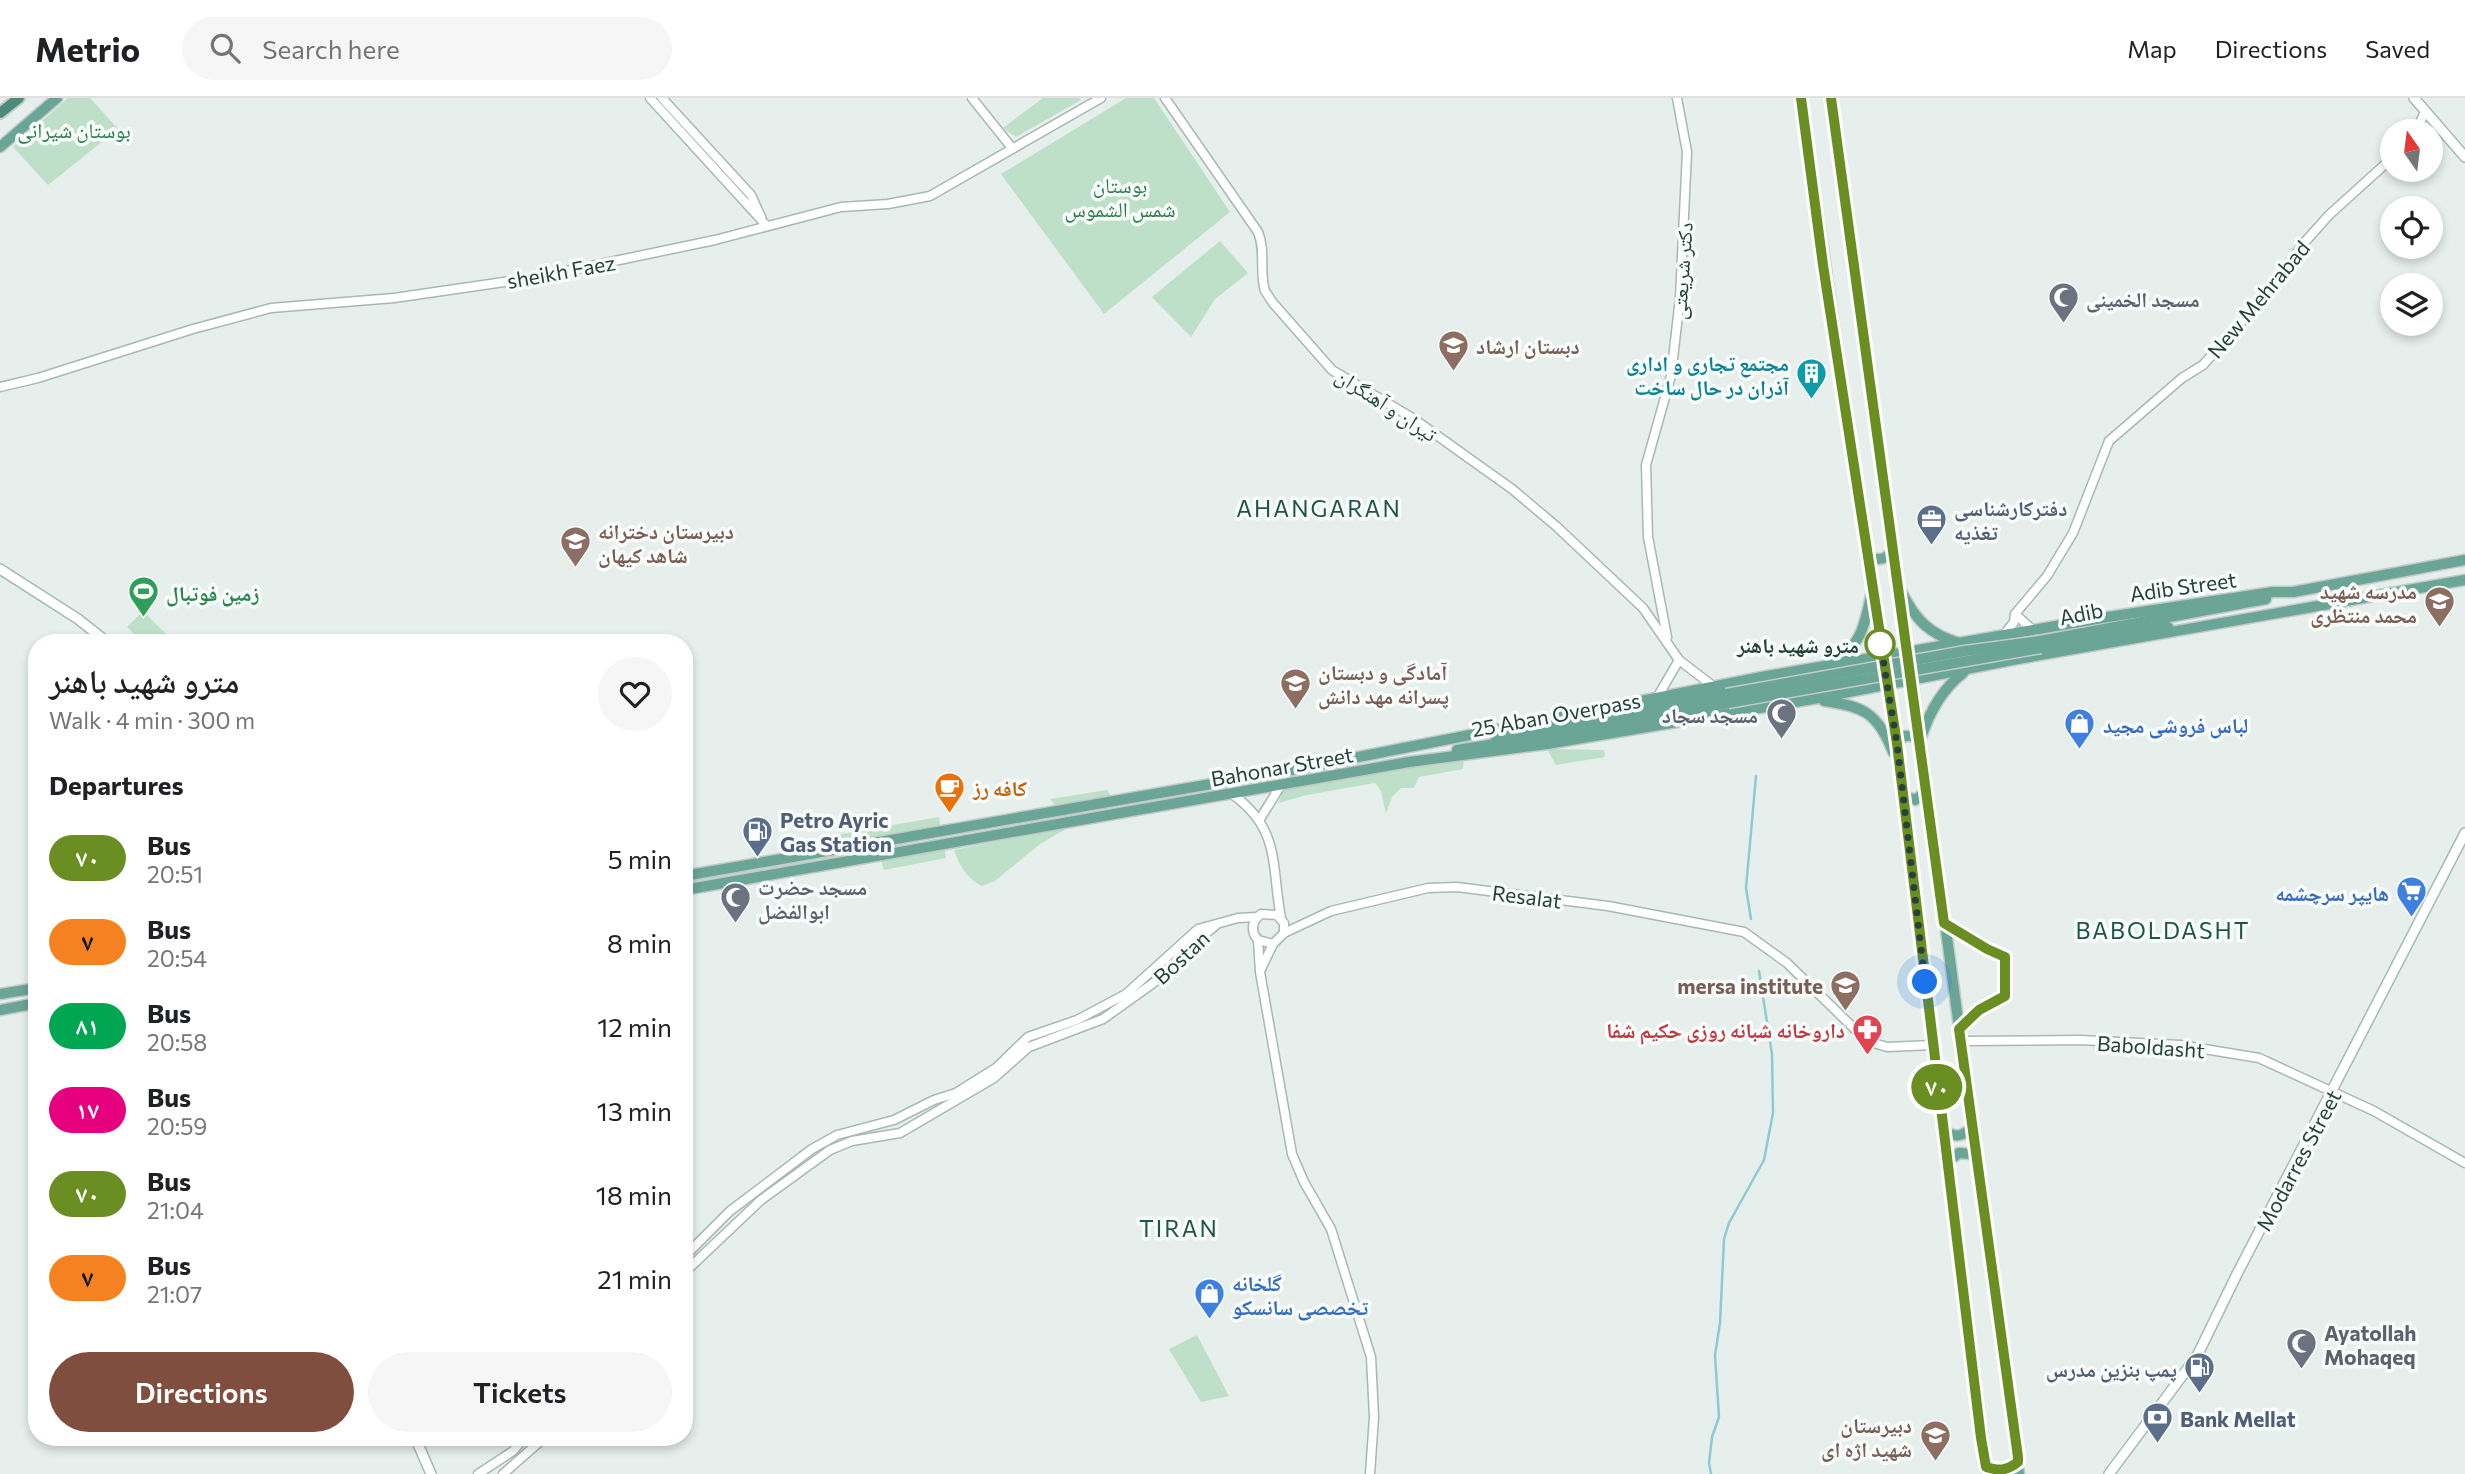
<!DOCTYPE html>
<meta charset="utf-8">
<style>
:root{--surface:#fff;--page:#f6f6f6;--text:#202124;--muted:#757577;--line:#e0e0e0;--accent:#7f4e3f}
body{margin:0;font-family:Commissioner,"Noto Naskh Arabic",sans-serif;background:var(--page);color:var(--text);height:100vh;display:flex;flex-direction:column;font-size:26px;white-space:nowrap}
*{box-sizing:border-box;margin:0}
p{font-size:23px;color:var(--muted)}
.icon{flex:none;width:38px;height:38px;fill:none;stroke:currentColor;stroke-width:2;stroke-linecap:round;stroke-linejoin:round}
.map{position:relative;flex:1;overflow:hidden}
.sheet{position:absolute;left:28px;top:536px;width:665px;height:812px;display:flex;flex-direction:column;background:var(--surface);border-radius:28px;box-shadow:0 4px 10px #0003}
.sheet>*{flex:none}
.badge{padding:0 14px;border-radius:23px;font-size:24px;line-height:46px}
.needle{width:46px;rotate:346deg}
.tools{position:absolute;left:2380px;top:21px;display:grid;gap:14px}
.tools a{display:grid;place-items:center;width:63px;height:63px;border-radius:50%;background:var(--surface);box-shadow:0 4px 10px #0003;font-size:35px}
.you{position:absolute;width:35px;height:35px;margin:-18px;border:5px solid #fff;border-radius:50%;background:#1a73e8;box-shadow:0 0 0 10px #1a73e833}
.map>.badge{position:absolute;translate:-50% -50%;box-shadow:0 0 0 4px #fff}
h2{padding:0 21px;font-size:26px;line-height:63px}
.round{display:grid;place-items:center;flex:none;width:74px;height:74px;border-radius:37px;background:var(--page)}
.head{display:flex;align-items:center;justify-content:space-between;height:119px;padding:0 21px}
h1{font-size:33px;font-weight:600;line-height:52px}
.action{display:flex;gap:14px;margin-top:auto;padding:14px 21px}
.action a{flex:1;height:80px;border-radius:42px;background:var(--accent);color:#fff;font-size:28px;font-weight:600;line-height:80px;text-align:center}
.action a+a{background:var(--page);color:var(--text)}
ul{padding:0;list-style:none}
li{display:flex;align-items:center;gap:21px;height:84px;padding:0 21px}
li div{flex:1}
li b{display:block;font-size:26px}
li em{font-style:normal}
li .badge{min-width:77px;font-weight:700;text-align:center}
header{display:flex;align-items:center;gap:42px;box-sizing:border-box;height:98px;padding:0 35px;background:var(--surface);border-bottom:2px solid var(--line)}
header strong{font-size:33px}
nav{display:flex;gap:38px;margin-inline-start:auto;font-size:24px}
.search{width:490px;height:63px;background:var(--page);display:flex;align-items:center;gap:18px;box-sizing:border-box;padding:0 24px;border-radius:38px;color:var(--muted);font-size:26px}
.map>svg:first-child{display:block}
.green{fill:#bfe0c8}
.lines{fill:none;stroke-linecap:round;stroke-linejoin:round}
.stream{stroke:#8ec9d4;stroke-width:2.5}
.tertiary-casing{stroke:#a8b8b2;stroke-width:11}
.secondary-casing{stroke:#a4bbb3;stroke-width:12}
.primary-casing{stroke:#c2cac8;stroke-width:13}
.trunk-casing{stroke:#c2cac8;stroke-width:14}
.tertiary{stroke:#fff;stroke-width:8}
.secondary{stroke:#fff;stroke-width:9}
.primary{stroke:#6aa596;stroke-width:10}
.trunk{stroke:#4c8a7c;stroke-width:10}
.primary-bridge-casing{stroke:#c2cac8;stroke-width:13;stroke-linecap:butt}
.primary-bridge{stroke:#6aa596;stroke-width:10}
.line-casing{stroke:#fff;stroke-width:16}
.line{stroke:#6b8e23;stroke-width:10}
.walk{stroke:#24423a;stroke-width:7;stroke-dasharray:0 12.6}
.stop-dot{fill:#fff;stroke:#6b8e23;stroke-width:3.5}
.labels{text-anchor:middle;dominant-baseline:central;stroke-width:7;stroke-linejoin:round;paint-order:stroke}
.park-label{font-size:21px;fill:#2d7a4b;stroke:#f7fbf9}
.street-label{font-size:21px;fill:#24423a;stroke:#f7fbf9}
.worship-label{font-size:21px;font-weight:bold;fill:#5b616d;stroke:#f7fbf9;text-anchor:start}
.education-label{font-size:21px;font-weight:bold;fill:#785e54;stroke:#f7fbf9;text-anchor:start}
.culture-label{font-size:21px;font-weight:bold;fill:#0d838f;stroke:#f7fbf9;text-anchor:end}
.service-label{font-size:21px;font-weight:bold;fill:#4e5e75;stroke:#f7fbf9;text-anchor:start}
.leisure-label{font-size:21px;font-weight:bold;fill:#27864d;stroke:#f7fbf9;text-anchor:start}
.stop-label{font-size:21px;font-weight:bold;fill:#24423a;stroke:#f7fbf9;text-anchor:end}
.shop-label{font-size:21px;font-weight:bold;fill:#366cbe;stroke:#f7fbf9;text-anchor:start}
.food-label{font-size:21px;font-weight:bold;fill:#c56008;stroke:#f7fbf9;text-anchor:start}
.health-label{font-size:21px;font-weight:bold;fill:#be3a42;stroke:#f7fbf9;text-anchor:end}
.neighbourhood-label{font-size:23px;letter-spacing:2px;fill:#1f5548;stroke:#f7fbf9}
</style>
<header>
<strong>Metrio</strong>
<div class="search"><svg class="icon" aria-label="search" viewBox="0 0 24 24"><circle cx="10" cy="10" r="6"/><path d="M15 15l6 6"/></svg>Search here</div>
<nav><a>Map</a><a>Directions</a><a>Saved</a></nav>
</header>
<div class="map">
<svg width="2465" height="1376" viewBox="0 0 2465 1376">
<rect width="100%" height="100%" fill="#e6efeb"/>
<g class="green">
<polygon points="68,0 90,0 118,31 48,87 13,49"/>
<polygon points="1043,0 1079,0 1081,2 1016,39 1003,30"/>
<polygon points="1126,0 1154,0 1230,114 1104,216 1001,76"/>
<polygon points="1220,143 1248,175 1215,201 1191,239 1152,199"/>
<polygon points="143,513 174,544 142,544 127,529"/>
<polygon points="1547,651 1604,652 1605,659 1556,667"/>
<polygon points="1464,660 1463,671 1419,679 1414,690 1401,690 1392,699 1386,716 1381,693 1375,685 1307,697 1278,705 1284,691"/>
<polygon points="1107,692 1111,699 1056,709 1050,701"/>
<polygon points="939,719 940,727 814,750 819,740"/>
<path d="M 1069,729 L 1040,746 L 995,783 L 982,788 C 967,781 959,767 954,752 Z"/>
<polygon points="926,741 862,757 684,788 684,784"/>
<polygon points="944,750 946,760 884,772 881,762"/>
<polygon points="1197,1237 1229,1298 1201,1304 1169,1251"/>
</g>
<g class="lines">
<g class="stream">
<polyline points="1751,821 1746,790 1756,678"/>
<polyline points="1711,1376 1709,1365 1712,1339 1719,1319 1715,1257 1720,1225 1724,1141 1729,1125 1764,1062 1773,1015 1772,956 1759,873"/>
</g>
<defs>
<g id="tertiary">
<polyline points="650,0 766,127"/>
<polyline points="662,0 751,97 761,119"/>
<polyline points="972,0 1012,50"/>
<path d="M 1165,0 L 1258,134 C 1266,153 1259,173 1265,193 L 1273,205 L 1332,272 L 1414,321 L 1512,391 L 1556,428 L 1643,510 L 1679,562 L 1713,588"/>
<polyline points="2416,33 2425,14"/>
<polyline points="0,289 38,280 193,231 271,210 394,200 538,179 715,142 841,109 888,106 930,98 1101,0"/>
<polyline points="2015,516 2034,533"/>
<polyline points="2003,538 2014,524 2015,516 2047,478 2073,435 2109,343 2182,280 2203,267 2256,208 2304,145 2329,117 2392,60"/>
<polyline points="1667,539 1648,439 1646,367 1671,278 1680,200 1687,54 1677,0"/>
<polyline points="1658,598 1679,562"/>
<path d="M 1232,696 C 1281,731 1271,767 1281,820"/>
<polyline points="1260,721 1281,687"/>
<path d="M 1284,835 L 1284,825 L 1277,817 L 1261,816 C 1252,823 1250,833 1258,842 L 1273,846 L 1284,835 L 1331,813 L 1428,790 L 1457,789 L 1608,808 L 1744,834 L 1787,865 L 1867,943 L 1887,949 L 1932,947"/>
<polyline points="1258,842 1260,874 1292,1056 1304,1084 1331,1131 1371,1259 1374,1319 1370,1376"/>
<polyline points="1261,871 1273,846"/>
<polyline points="1961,943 2080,942 2180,947 2259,960 2374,1013 2465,1065"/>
<polyline points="684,1159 730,1113 812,1051 837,1037 894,1022 934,1002 956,995 996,970 1028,939 1077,922 1126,896 1198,831 1238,820 1257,819"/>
<polyline points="684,1175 761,1102 830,1052 852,1043 900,1035 994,980 1029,949 1103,921 1159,881 1186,852 1215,828"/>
<polyline points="478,1376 513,1353 525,1339"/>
<polyline points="503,1376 545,1339"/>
</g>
<g id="secondary">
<polyline points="2414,0 2465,59"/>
<polyline points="0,471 78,521 107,544"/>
<polyline points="415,1339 431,1376"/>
<polyline points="2109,1376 2197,1258 2237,1176 2465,735"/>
</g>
<g id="primary">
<polyline points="1801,0 1883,564"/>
<polyline points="1831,0 1909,561"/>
<polyline points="0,49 57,0"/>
<path d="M 1868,455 L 1871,460 C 1882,463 1888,460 1893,451"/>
<path d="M 1902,495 C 1916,522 1929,536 1959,545"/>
<polyline points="2040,543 2266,501"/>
<polyline points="2041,550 2168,529"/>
<path d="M 1833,563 C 1861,550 1865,525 1871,498"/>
<polyline points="1912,579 2019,1376"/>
<polyline points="1886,582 1897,646 1987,1376"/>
<path d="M 1824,603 C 1863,608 1878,615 1893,654"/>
<polyline points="1495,638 1556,629 1726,596"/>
<path d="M 1921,640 C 1929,615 1941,592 1963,575"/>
<polyline points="1897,646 1904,638 1912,638 1920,644"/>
<polyline points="1457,652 1559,636 1728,605"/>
<polyline points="1903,697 1915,702 1927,693"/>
<polyline points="684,778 1303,670 1767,578 2108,519 2273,494 2293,494 2465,462"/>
<polyline points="684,792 1409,664 1547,646 1813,601 2012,562 2465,482"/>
<polyline points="0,896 37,890"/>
<polyline points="0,912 37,905"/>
<path d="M 1943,1031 C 1954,1040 1963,1040 1972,1028"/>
<polyline points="1947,1064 1959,1055 1971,1056 1977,1062"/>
<path d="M 1986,1369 C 1999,1373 2006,1373 2018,1364"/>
</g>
<polyline id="trunk" points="0,15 19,0"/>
</defs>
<use href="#tertiary" class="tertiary-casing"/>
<use href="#secondary" class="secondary-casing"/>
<use href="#primary" class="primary-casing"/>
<use href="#trunk" class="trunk-casing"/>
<use href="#tertiary" class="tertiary"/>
<use href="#secondary" class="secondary"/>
<use href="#primary" class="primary"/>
<use href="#trunk" class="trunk"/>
<defs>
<g id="primary-bridge">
<polyline points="1726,596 1965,553 2040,543"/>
<polyline points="1728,605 2041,550"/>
</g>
</defs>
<use href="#primary-bridge" class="primary-bridge-casing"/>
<use href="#primary-bridge" class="primary-bridge"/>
</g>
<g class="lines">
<defs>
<path id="line" d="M 1801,0 L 1823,167 L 1897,646 L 1981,1340 L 1986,1369 C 1999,1373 2006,1373 2018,1364 L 2018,1359 L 1959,931 L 1979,912 L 2005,898 L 2005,859 L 1987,851 L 1944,825 L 1831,0"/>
</defs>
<use href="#line" class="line-casing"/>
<use href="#line" class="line"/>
<polyline class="walk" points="1880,546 1880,543 1897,646 1925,884"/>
</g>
<defs>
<symbol id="mosque-pin" viewBox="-11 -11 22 30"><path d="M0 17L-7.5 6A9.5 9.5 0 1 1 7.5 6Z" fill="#6b7280" stroke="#f7fbf9"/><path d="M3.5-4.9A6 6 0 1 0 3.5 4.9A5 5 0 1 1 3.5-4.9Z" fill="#fff"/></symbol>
<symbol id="school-pin" viewBox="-11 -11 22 30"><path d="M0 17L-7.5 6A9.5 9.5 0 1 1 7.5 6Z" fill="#8d6e63" stroke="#f7fbf9"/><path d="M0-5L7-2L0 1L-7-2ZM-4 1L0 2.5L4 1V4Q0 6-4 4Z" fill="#fff"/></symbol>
<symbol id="building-pin" viewBox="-11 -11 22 30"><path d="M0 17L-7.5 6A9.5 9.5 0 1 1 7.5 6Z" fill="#0f9aa8" stroke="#f7fbf9"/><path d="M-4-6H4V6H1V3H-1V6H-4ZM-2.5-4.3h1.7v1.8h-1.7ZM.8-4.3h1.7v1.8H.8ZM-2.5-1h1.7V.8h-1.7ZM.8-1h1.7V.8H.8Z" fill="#fff"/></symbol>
<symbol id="office-pin" viewBox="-11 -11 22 30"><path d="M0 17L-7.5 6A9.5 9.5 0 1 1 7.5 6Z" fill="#5c6f8a" stroke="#f7fbf9"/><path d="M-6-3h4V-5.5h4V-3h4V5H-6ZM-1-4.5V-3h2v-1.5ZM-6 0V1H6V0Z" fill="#fff"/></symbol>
<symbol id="stadium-pin" viewBox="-11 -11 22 30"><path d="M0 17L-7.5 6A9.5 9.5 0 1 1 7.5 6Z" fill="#2e9e5b" stroke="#f7fbf9"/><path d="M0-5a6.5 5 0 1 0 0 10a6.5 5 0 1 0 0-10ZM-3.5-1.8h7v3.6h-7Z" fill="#fff"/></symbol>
<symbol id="shop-pin" viewBox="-11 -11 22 30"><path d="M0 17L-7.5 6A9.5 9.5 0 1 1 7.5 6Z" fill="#3f7fe0" stroke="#f7fbf9"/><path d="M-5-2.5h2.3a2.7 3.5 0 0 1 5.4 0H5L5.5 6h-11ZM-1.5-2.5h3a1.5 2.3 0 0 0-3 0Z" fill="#fff"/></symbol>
<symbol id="cafe-pin" viewBox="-11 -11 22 30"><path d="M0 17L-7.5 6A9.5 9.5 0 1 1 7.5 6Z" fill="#e8710a" stroke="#f7fbf9"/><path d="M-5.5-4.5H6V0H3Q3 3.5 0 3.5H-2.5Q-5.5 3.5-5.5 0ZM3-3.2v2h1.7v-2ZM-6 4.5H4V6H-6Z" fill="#fff"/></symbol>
<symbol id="fuel-pin" viewBox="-11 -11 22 30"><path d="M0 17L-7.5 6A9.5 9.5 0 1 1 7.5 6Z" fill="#5c6f8a" stroke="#f7fbf9"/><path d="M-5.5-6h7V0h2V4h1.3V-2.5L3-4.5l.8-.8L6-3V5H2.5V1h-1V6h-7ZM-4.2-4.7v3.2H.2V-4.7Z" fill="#fff"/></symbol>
<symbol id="supermarket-pin" viewBox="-11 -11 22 30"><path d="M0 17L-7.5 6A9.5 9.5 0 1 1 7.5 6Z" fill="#3f7fe0" stroke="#f7fbf9"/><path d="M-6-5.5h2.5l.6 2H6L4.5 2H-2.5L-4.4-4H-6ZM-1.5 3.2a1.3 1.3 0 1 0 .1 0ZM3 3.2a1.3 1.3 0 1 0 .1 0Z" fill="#fff"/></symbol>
<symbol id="pharmacy-pin" viewBox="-11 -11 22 30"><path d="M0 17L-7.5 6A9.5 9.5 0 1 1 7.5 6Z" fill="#e0444e" stroke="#f7fbf9"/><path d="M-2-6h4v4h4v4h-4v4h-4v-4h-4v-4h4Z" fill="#fff"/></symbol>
<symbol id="bank-pin" viewBox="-11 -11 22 30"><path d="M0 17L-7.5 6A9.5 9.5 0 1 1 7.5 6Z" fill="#5c6f8a" stroke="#f7fbf9"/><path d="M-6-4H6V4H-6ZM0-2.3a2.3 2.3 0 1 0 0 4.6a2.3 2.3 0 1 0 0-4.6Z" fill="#fff"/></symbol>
</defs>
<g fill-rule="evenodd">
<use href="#mosque-pin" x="2046" y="182" width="35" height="47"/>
<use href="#school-pin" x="1436" y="230" width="35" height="47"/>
<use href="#building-pin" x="1794" y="258" width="35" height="47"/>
<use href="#office-pin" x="1914" y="404" width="35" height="47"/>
<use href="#school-pin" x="558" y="426" width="35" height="47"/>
<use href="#stadium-pin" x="126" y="476" width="35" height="47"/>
<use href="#school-pin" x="2422" y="486" width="35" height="47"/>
<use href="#school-pin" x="1278" y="568" width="35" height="47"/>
<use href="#mosque-pin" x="1764" y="598" width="35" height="47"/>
<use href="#shop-pin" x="2062" y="608" width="35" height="47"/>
<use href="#cafe-pin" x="932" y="672" width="35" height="47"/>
<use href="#fuel-pin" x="740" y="716" width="35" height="47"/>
<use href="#supermarket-pin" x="2394" y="776" width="35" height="47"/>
<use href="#mosque-pin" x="718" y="782" width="35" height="47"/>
<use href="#school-pin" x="1828" y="870" width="35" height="47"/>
<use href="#pharmacy-pin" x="1850" y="914" width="35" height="47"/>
<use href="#shop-pin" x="1192" y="1178" width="35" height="47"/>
<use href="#mosque-pin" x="2284" y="1228" width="35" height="47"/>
<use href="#fuel-pin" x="2182" y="1252" width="35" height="47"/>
<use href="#bank-pin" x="2140" y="1302" width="35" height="47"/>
<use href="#school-pin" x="1918" y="1320" width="35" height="47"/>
</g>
<circle class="stop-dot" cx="1880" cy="546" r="14"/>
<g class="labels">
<g class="park-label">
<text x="74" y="31">بوستان شیرانی</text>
<text x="1120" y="86">بوستان<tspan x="1120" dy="24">شمس الشموس</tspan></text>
</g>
<g class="street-label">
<text transform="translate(561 173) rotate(-10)">sheikh Faez</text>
<text transform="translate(1681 173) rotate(-86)">دکتر شریعتی</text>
<text transform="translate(2258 201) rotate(-50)">New Mehrabad</text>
<text transform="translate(1387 306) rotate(33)">تیران و آهنگران</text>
<text transform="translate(2183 488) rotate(-8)">Adib Street</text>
<text transform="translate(2081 515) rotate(-11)">Adib</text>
<text transform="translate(1556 616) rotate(-10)">25 Aban Overpass</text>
<text transform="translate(1282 668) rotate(-10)">Bahonar Street</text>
<text transform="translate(1527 798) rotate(7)">Resalat</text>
<text transform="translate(1181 859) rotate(-43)">Bostan</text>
<text transform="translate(2151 948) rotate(4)">Baboldasht</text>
<text transform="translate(2298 1062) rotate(-62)">Modarres Street</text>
</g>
<g class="worship-label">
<text x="2086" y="200">مسجد الخمینی</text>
<text x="1758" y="616" text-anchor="end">مسجد سجاد</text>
<text x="758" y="788">مسجد حضرت<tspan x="758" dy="24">ابوالفضل</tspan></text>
<text x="2324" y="1234">Ayatollah<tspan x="2324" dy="24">Mohaqeq</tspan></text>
</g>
<g class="education-label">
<text x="1476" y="247">دبستان ارشاد</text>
<text x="598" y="432">دبیرستان دخترانه<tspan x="598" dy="24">شاهد کیهان</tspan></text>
<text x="2417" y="492" text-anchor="end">مدرسه شهید<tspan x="2417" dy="24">محمد منتظری</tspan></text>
<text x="1318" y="573">آمادگی و دبستان<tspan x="1318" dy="24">پسرانه مهد دانش</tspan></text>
<text x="1823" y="887" text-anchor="end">mersa institute</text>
<text x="1912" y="1326" text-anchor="end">دبیرستان<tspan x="1912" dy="24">شهید اژه ای</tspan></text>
</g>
<g class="culture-label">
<text x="1789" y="264">مجتمع تجاری و اداری<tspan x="1789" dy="24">آذران در حال ساخت</tspan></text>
</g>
<g class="service-label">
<text x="1954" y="409">دفترکارشناسی<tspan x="1954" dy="24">تغذیه</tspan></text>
<text x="780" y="721">Petro Ayric<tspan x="780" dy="24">Gas Station</tspan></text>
<text x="2177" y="1270" text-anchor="end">پمپ بنزین مدرس</text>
<text x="2180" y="1320">Bank Mellat</text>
</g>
<g class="leisure-label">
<text x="166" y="494">زمین فوتبال</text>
</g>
<g class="stop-label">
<text x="1859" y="546">مترو شهید باهنر</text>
</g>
<g class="shop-label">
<text x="2103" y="626">لباس فروشی مجید</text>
<text x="2389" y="794" text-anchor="end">هایپر سرچشمه</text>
<text x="1232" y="1184">گلخانه<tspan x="1232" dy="24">تخصصی سانسکو</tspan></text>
</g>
<g class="food-label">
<text x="973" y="689">کافه رز</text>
</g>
<g class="health-label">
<text x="1845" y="931">داروخانه شبانه‌ روزی حکیم شفا</text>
</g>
<g class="neighbourhood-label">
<text x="1319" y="410">AHANGARAN</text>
<text x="2163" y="832">BABOLDASHT</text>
<text x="1179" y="1130">TIRAN</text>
</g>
</g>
</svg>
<div class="tools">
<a><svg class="needle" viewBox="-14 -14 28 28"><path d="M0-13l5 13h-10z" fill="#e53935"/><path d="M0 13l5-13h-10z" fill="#757577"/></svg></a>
<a><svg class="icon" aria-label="locate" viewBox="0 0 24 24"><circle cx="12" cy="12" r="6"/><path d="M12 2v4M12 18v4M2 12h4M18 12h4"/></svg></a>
<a><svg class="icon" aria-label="layers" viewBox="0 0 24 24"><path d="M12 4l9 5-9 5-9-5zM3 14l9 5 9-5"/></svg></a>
</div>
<div class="you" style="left:1925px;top:884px"></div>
<b class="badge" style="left:1937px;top:989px;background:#6b8e23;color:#fff">۷۰</b>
<section class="sheet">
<div class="head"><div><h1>مترو شهید باهنر</h1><p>Walk · 4 min · 300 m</p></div><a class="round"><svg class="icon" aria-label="heart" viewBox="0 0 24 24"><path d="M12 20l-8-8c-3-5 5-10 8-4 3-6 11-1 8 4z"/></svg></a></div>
<h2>Departures</h2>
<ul>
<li><span class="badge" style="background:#6b8e23;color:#fff">۷۰</span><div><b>Bus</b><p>20:51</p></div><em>5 min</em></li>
<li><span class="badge" style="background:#f58220;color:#111">۷</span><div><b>Bus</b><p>20:54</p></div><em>8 min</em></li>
<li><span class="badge" style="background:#00a651;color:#fff">۸۱</span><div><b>Bus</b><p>20:58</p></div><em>12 min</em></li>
<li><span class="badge" style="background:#e6007e;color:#fff">۱۷</span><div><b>Bus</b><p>20:59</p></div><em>13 min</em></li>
<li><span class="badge" style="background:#6b8e23;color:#fff">۷۰</span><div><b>Bus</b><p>21:04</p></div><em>18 min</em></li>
<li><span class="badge" style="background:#f58220;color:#111">۷</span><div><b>Bus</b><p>21:07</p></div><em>21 min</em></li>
</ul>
<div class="action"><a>Directions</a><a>Tickets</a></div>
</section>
</div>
